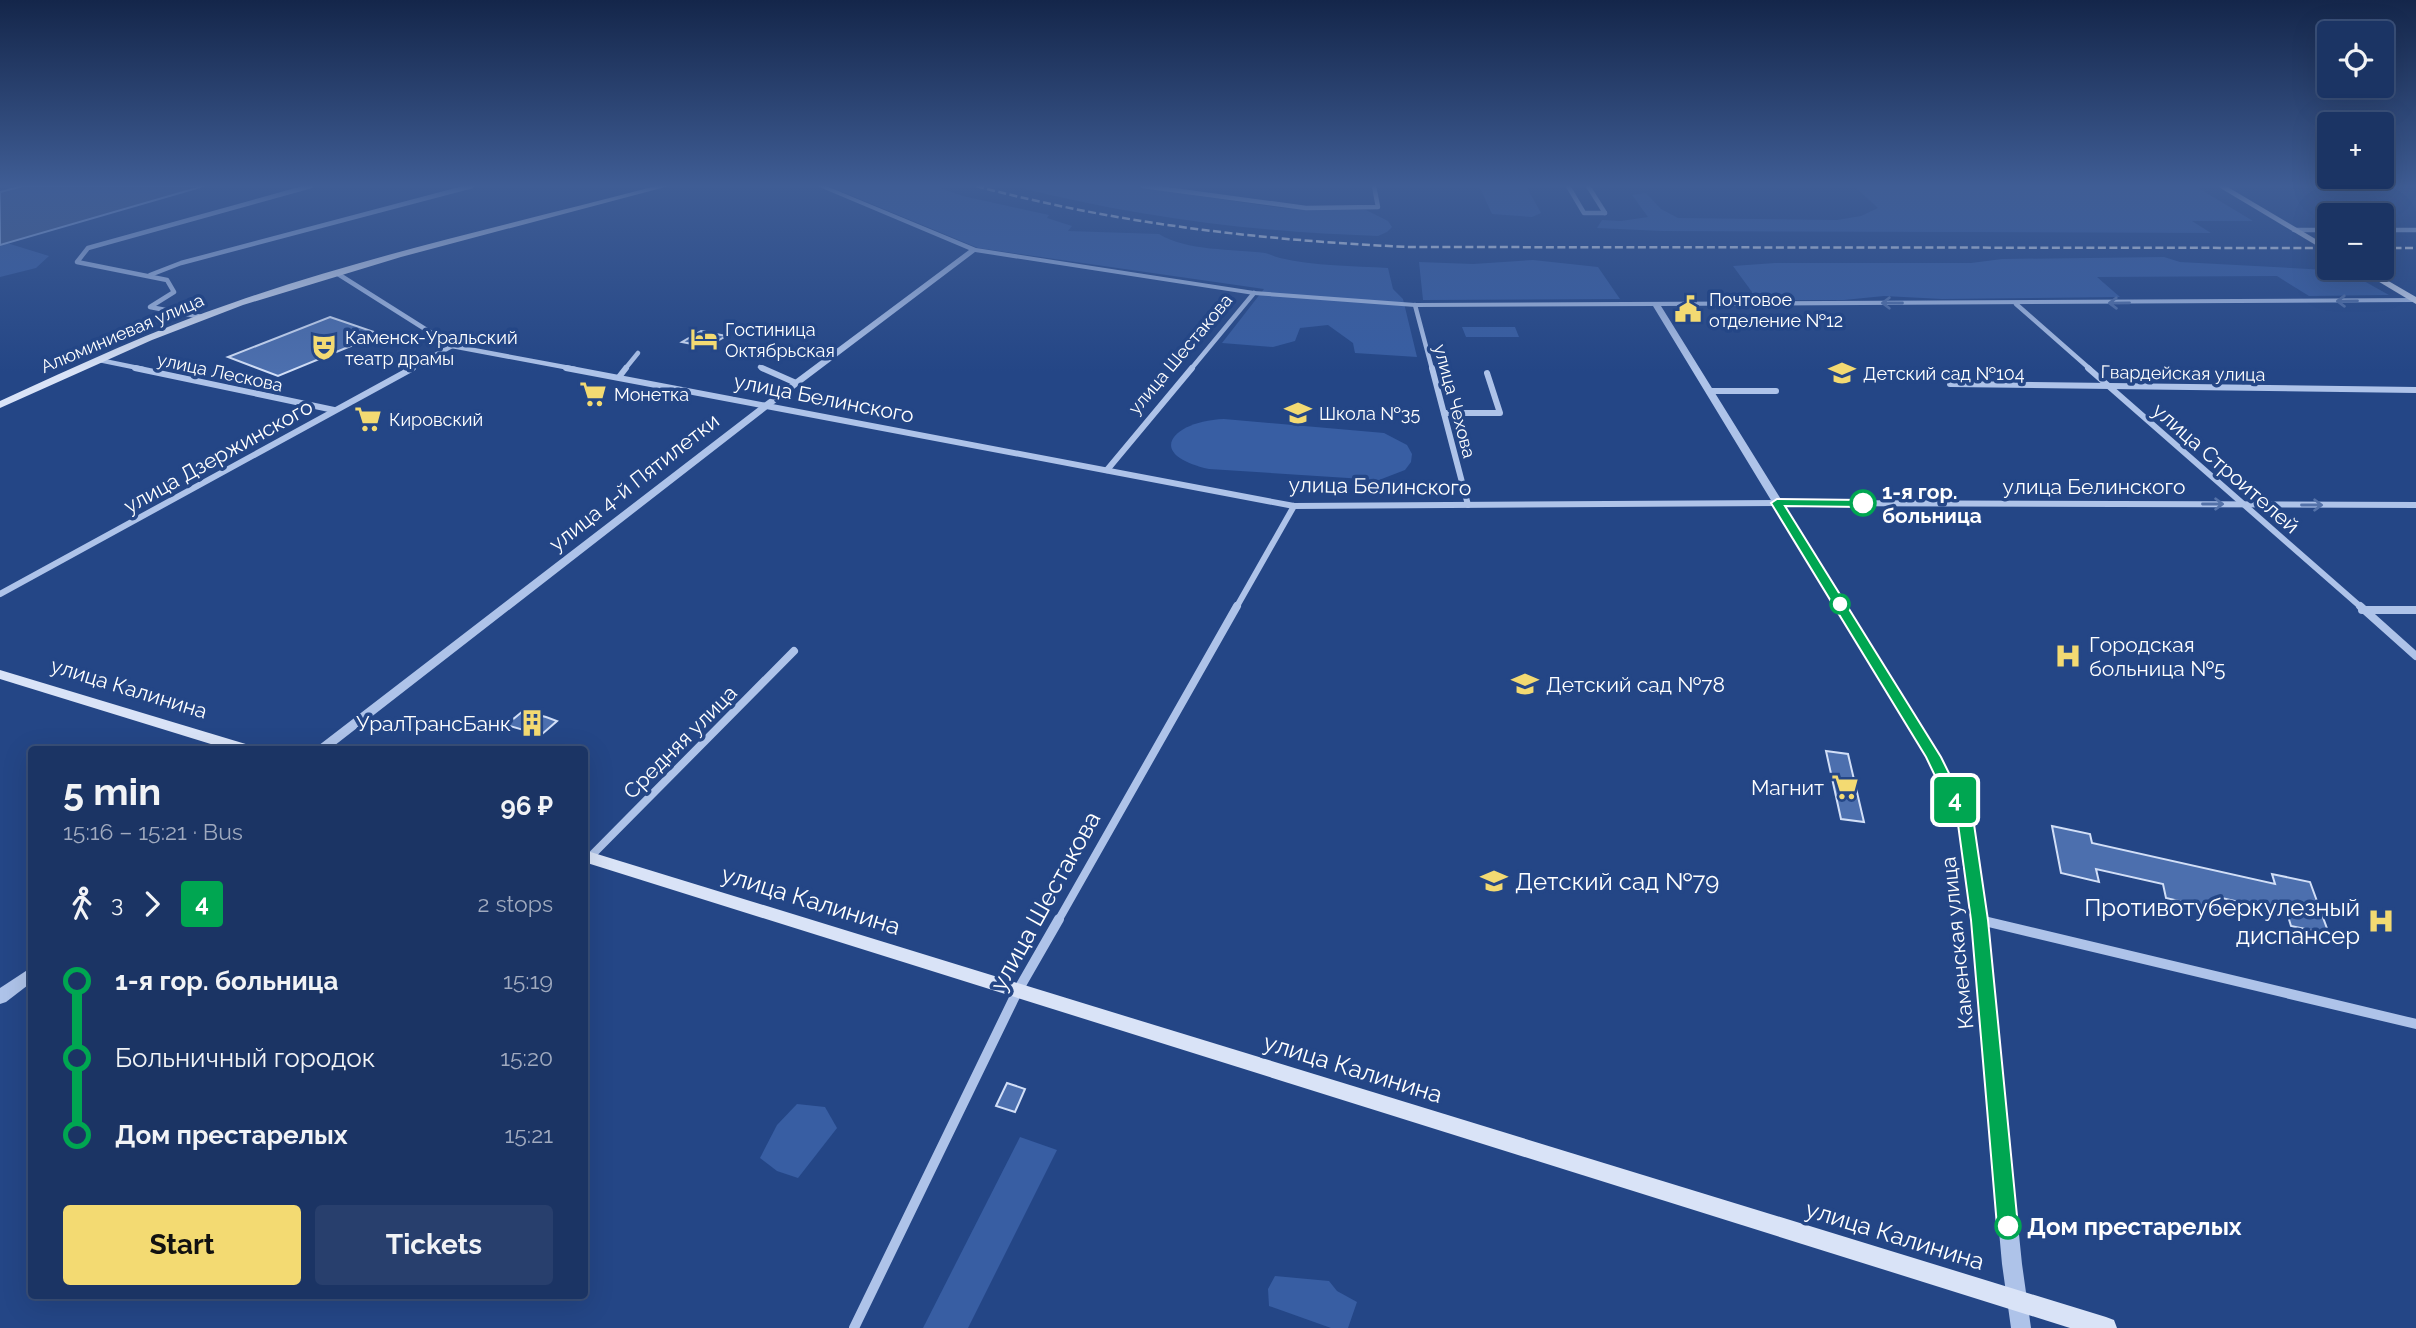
<!DOCTYPE html>
<meta charset="utf-8">
<style>
:root{--surface:#1b3464;--page:#283f6d;--text:#f1f3f6;--muted:#a0aabf;--line:#394f78;--accent:#f3da72}
body{margin:0;font-family:Raleway,sans-serif;background:var(--page);color:var(--text);height:100vh;display:flex;flex-direction:column;font-size:26px;white-space:nowrap}
*{box-sizing:border-box;margin:0}
p{font-size:23px;color:var(--muted)}
.icon{flex:none;width:38px;height:38px;fill:none;stroke:currentColor;stroke-width:2;stroke-linecap:round;stroke-linejoin:round}
.map{position:relative;flex:1;overflow:hidden}
.drawer{position:absolute;left:28px;top:746px;width:560px;height:553px;display:flex;flex-direction:column;background:var(--surface);border-radius:7px;box-shadow:0 7px 28px #0002,0 0 0 2px var(--line)}
.drawer>*{flex:none}
.badge{padding:0 14px;border-radius:5px;font-size:24px;line-height:46px}
.controls{position:absolute;left:2317px;top:21px;display:grid;gap:14px}
.controls a{display:grid;place-items:center;width:77px;height:77px;border-radius:7px;background:var(--surface);box-shadow:0 7px 28px #0002,0 0 0 2px var(--line);font-size:35px}
.map>.badge{position:absolute;translate:-50% -50%;box-shadow:0 0 0 4px #fff}
.legs{display:flex;align-items:center;gap:10px;height:77px;padding:0 35px;font-size:23px}
.legs p{margin-inline-start:auto}
.overview{display:flex;align-items:center;justify-content:space-between;height:119px;padding:0 35px}
h1{font-size:38px;font-weight:700;line-height:52px}
.button{display:flex;gap:14px;margin-top:auto;padding:14px 35px}
.button a{flex:1;height:80px;border-radius:7px;background:var(--accent);color:#111;font-size:28px;font-weight:700;line-height:80px;text-align:center}
.button a+a{background:var(--page);color:var(--text)}
ul{padding:0 35px;list-style:none}
li{display:flex;align-items:center;gap:24px;height:77px;font-size:26px}
li i{display:grid;place-items:center;width:10px;height:100%;margin:0 9px;background:currentColor}
li i::after{content:'';width:18px;height:18px;margin:-9px;border:5px solid;border-radius:50%;background:var(--surface)}
li p{margin-inline-start:auto}
li:first-child i{background:linear-gradient(#0000 50%,currentColor 0)}
li:last-child i{background:linear-gradient(currentColor 50%,#0000 0)}
.map>svg:first-child{display:block}
.green{fill:#385ea3}
.water{fill:#435b8a;stroke:#a3bdea;stroke-width:2}
.building{fill:#4c6fae;stroke:#d2dff7;stroke-width:2}
.lines{fill:none;stroke-linecap:round;stroke-linejoin:round}
.minor-far3{stroke:#aec3e9;stroke-width:4.5}
.minor-far2{stroke:#aec3e9;stroke-width:6}
.minor-far1{stroke:#aec3e9;stroke-width:8}
.minor{stroke:#aec3e9;stroke-width:10}
.tertiary{fill:#aec3e9;fill-rule:evenodd}
.secondary{fill:#d9e3f7;fill-rule:evenodd}
.rail{stroke:#fff;stroke-width:2.5;stroke-dasharray:8 3.5;stroke-linecap:butt}
.oneway{stroke:#5472a9}
.line-1{fill:#00a651;stroke:#fff;stroke-width:2}
.stop-1-dot{fill:#fff;stroke:#00a651;stroke-width:3.5}
.labels{text-anchor:middle;dominant-baseline:central;stroke-width:7;stroke-linejoin:round;paint-order:stroke}
.far-poi-label{font-size:18px;fill:#fff;stroke:#244686;text-anchor:start}
.far-street-label{font-size:18px;fill:#fff;stroke:#244686}
.street-label{font-size:21px;fill:#fff;stroke:#244686}
.stop-label{font-size:21px;font-weight:bold;fill:#fff;stroke:#244686;text-anchor:start}
.poi-label{font-size:21px;fill:#fff;stroke:#244686;text-anchor:start}
.near-poi-label{font-size:24px;fill:#fff;stroke:#244686;text-anchor:start}
.near-street-label{font-size:24px;fill:#fff;stroke:#244686}
.near-stop-label{font-size:24px;font-weight:bold;fill:#fff;stroke:#244686;text-anchor:start}
</style>
<div class="map">
<svg width="2416" height="1328" viewBox="0 0 2416 1328">
<rect width="100%" height="100%" fill="#244686"/>
<g class="green">
<path d="M 828,186 L 934,186 L 963,196 L 1049,215 L 1047,218 L 1072,226 L 1068,231 L 1159,234 C 1186,251 1233,249 1265,253 C 1270,254 1275,257 1280,258 C 1315,266 1353,266 1388,268 L 1393,289 L 1403,299 L 1417,357 L 1355,353 L 1353,343 L 1328,325 L 1300,328 L 1295,341 L 1273,347 L 1222,343 L 1264,289 L 978,248 Z"/>
<path d="M 1013,186 L 1130,186 L 1283,208 L 1366,210 L 1388,221 L 1392,227 L 1387,232 L 1378,236 C 1252,232 1135,217 1013,186 Z"/>
<polygon points="1479,186 1526,186 1541,213 1532,217 1492,214"/>
<polygon points="1854,186 2195,186 2253,221 2192,221 2211,233 1662,231 1597,228 1602,220 1621,221 1648,217 1632,195 1646,193 1661,209 1678,218 1837,220 1861,216 1878,208"/>
<polygon points="7,243 49,256 36,268 0,277 0,245"/>
<polygon points="2164,257 2180,262 2346,271 2389,295 2309,296 2277,276 2097,277 2120,297 1942,299 1884,296 1844,300 1748,300 1752,292 1733,266 1775,263 1971,263 2002,259"/>
<polygon points="1533,260 1598,267 1620,299 1423,300 1419,262 1473,264"/>
<polygon points="1462,327 1515,327 1519,337 1466,337"/>
<path d="M 1224,419 L 1384,433 L 1407,445 L 1412,454 L 1411,462 L 1405,470 L 1379,480 L 1209,469 C 1143,454 1173,421 1224,419 Z"/>
<polygon points="797,1104 825,1107 837,1128 798,1178 777,1171 760,1158 777,1125"/>
<polygon points="1020,1137 1057,1150 968,1328 923,1328"/>
<polygon points="1275,1276 1329,1281 1337,1291 1357,1302 1348,1328 1331,1328 1269,1306 1268,1289"/>
</g>
<polygon class="water" points="23,186 204,186 0,245 0,192"/>
<g class="building">
<polygon points="330,317 380,334 278,376 228,357"/>
<polygon points="701,331 726,336 707,347 682,342"/>
<polygon points="523,711 546,717 557,721 541,735 506,725"/>
<polygon points="1826,751 1848,754 1864,822 1841,819"/>
<polygon points="2052,826 2090,834 2092,843 2275,884 2272,874 2310,882 2329,934 2291,926 2287,913 2218,897 2222,911 2166,898 2163,884 2096,869 2099,882 2061,873"/>
<polygon points="1007,1083 1025,1089 1015,1112 996,1106"/>
</g>
<g class="lines">
<g class="minor-far3">
<polyline points="1143,186 1306,208 1378,207 1374,186"/>
<polyline points="1568,186 1584,213 1605,213"/>
<polyline points="1588,186 1605,213"/>
<polyline points="2294,230 2329,230"/>
<polyline points="2382,230 2416,230"/>
<polyline points="338,274 452,346 575,369"/>
<polyline points="150,275 181,263 472,186"/>
<polyline points="2016,304 2090,369"/>
<polyline points="1415,305 1432,369"/>
<polyline points="202,317 150,307 174,292 167,280 77,262 88,248 311,186"/>
<polyline points="99,360 143,369"/>
<polyline points="760,367 765,369"/>
<polyline points="409,369 452,346"/>
<polyline points="625,369 638,353"/>
<polyline points="1191,369 1254,293"/>
</g>
<g class="minor-far2">
<polyline points="135,368 334,410"/>
<polyline points="566,368 1294,506 1777,503 2416,505"/>
<polyline points="762,368 796,383"/>
<polyline points="1432,368 1468,505"/>
<polyline points="2088,368 2362,608"/>
<polyline points="619,377 626,368"/>
<polyline points="1950,384 2416,390"/>
<polyline points="1709,391 1776,391"/>
<polyline points="1444,413 1500,413 1487,373"/>
<polyline points="1107,470 1192,368"/>
<polyline points="0,594 413,368"/>
<polyline points="1236,608 1294,506"/>
</g>
<g class="minor-far1">
<polyline points="2360,606 2416,656"/>
<polyline points="2362,610 2416,610"/>
<polyline points="590,857 794,651"/>
<polyline points="1058,921 1237,606"/>
</g>
<g class="minor">
<polyline points="1980,920 2416,1024"/>
<polyline points="854,1328 1017,992 1059,919"/>
</g>
<g class="tertiary">
<polygon points="817,186 826,186 976,248 1254,291 1415,303 2416,298 2415,302 1661,306 1941,757 1973,824 1987,920 2022,1264 2031,1328 2011,1328 2002,1264 1971,920 1959,824 1927,757 1653,306 1415,307 1254,295 975,252 770,407 330,749 314,749 764,403 969,250"/>
<polygon points="32,967 32,982 6,1002 0,1004 0,988"/>
</g>
<g class="secondary">
<path d="M 656,186 L 669,186 L 401,257 L 243,305 L 152,340 L 0,408 L 0,401 C 77,366 155,329 235,302 C 373,254 516,223 656,186 Z"/>
<polygon points="2217,186 2226,186 2329,247 2329,253"/>
<polygon points="2356,268 2366,268 2416,297 2416,304"/>
<polygon points="0,670 249,745 252,749 227,749 0,679"/>
<polygon points="584,850 2106,1317 2114,1320 2117,1328 2070,1328 584,862"/>
</g>
<g class="rail">
<path d="M 976,186 C 1118,224 1261,240 1407,247 L 2329,248"/>
<polyline points="2382,248 2416,248"/>
</g>
</g>
<defs><path id="oneway-shaft" d="M-6 0H5M1.5-3L5.5 0L1.5 3" fill="none" stroke-width="1.6" stroke-linecap="round" stroke-linejoin="round" transform="scale(1.75)"/></defs>
<g class="oneway">
<use href="#oneway-shaft" transform="translate(2347 301) rotate(179)"/>
<use href="#oneway-shaft" transform="translate(1892 303) rotate(-180)"/>
<use href="#oneway-shaft" transform="translate(2119 303) rotate(179)"/>
<use href="#oneway-shaft" transform="translate(2213 504)"/>
<use href="#oneway-shaft" transform="translate(2312 505)"/>
</g>
<linearGradient id="sky" x2="0" y2="1"><stop stop-color="#14264a"/><stop offset="0.5" stop-color="#3f5d95"/><stop offset="1" stop-color="#3f5d95" stop-opacity="0"/></linearGradient>
<rect width="2416" height="372" fill="url(#sky)"/>
<polygon class="line-1" points="1777,499 1863,500 1868,503 1863,507 1785,506 1941,757 1974,824 1988,920 2018,1226 2015,1233 2008,1236 2000,1233 1997,1226 1971,920 1958,824 1926,757 1771,503"/>
<defs>
<symbol id="civic-bare" viewBox="-9 -9 18 18"><path d="M-.6-6.5H3V-4.5H.6V-3L4-1V1h2V6H-6V1h2V-1L-.6-3ZM-1.2 2.5V6h2.4V2.5Z" fill="#f3da72" stroke="#244686" stroke-width="2.5" paint-order="stroke"/></symbol>
<symbol id="hotel-bare" viewBox="-9 -9 18 18"><path d="M-6-4.5h1.5V1H6V5H4.5V3h-9V5H-6ZM-4 0a1.8 1.8 0 1 1 3.6 0ZM.5 0V-2.5h3Q6-2.5 6 0Z" fill="#f3da72" stroke="#244686" stroke-width="2.5" paint-order="stroke"/></symbol>
<symbol id="theatre-bare" viewBox="-9 -9 18 18"><path d="M-5-5.5Q0-4 5-5.5V0Q5 5 0 6Q-5 5-5 0ZM-3.3-2.5H-1v1.5H-3.3ZM1-2.5H3.3v1.5H1ZM-2.8 1Q0 5.5 2.8 1Z" fill="#f3da72" stroke="#244686" stroke-width="2.5" paint-order="stroke"/></symbol>
<symbol id="school-bare" viewBox="-9 -9 18 18"><path d="M0-5L7-2L0 1L-7-2ZM-4 1L0 2.5L4 1V4Q0 6-4 4Z" fill="#f3da72" stroke="#244686" stroke-width="2.5" paint-order="stroke"/></symbol>
<symbol id="supermarket-bare" viewBox="-9 -9 18 18"><path d="M-6-5.5h2.5l.6 2H6L4.5 2H-2.5L-4.4-4H-6ZM-1.5 3.2a1.3 1.3 0 1 0 .1 0ZM3 3.2a1.3 1.3 0 1 0 .1 0Z" fill="#f3da72" stroke="#244686" stroke-width="2.5" paint-order="stroke"/></symbol>
<symbol id="hospital-bare" viewBox="-9 -9 18 18"><path d="M-5-5h3v3.5h4V-5h3V5h-3V1.5h-4V5h-3Z" fill="#f3da72" stroke="#244686" stroke-width="2.5" paint-order="stroke"/></symbol>
<symbol id="building-bare" viewBox="-9 -9 18 18"><path d="M-4-6H4V6H1V3H-1V6H-4ZM-2.5-4.3h1.7v1.8h-1.7ZM.8-4.3h1.7v1.8H.8ZM-2.5-1h1.7V.8h-1.7ZM.8-1h1.7V.8H.8Z" fill="#f3da72" stroke="#244686" stroke-width="2.5" paint-order="stroke"/></symbol>
</defs>
<g fill-rule="evenodd">
<use href="#civic-bare" x="1669" y="290" width="38" height="38"/>
<use href="#hotel-bare" x="685" y="320" width="38" height="38"/>
<use href="#theatre-bare" x="305" y="328" width="38" height="38"/>
<use href="#school-bare" x="1823" y="354" width="38" height="38"/>
<use href="#supermarket-bare" x="574" y="375" width="38" height="38"/>
<use href="#school-bare" x="1279" y="394" width="38" height="38"/>
<use href="#supermarket-bare" x="349" y="400" width="38" height="38"/>
<use href="#hospital-bare" x="2049" y="637" width="38" height="38"/>
<use href="#school-bare" x="1506" y="665" width="38" height="38"/>
<use href="#building-bare" x="513" y="704" width="38" height="38"/>
<use href="#supermarket-bare" x="1826" y="768" width="38" height="38"/>
<use href="#school-bare" x="1475" y="862" width="38" height="38"/>
<use href="#hospital-bare" x="2362" y="902" width="38" height="38"/>
</g>
<g class="stop-1-dot">
<circle cx="1863" cy="503" r="12"/>
<circle cx="1840" cy="604" r="9"/>
<circle cx="2008" cy="1226" r="12"/>
</g>
<g class="labels">
<g class="far-poi-label">
<text x="1709" y="299">Почтовое<tspan x="1709" dy="21">отделение №12</tspan></text>
<text x="725" y="329">Гостиница<tspan x="725" dy="21">Октябрьская</tspan></text>
<text x="345" y="337">Каменск-Уральский<tspan x="345" dy="21">театр драмы</tspan></text>
<text x="1863" y="373">Детский сад №104</text>
<text x="614" y="394">Монетка</text>
<text x="1319" y="413">Школа №35</text>
<text x="389" y="419">Кировский</text>
</g>
<g class="far-street-label">
<text transform="translate(122 333) rotate(-23)">Алюминиевая улица</text>
<text transform="translate(1180 354) rotate(-50)">улица Шестакова</text>
<text transform="translate(220 372) rotate(12)">улица Лескова</text>
<text transform="translate(2183 373) rotate(1)">Гвардейская улица</text>
<text transform="translate(1455 401) rotate(75)">улица Чехова</text>
</g>
<g class="street-label">
<text transform="translate(824 398) rotate(11)">улица Белинского</text>
<text transform="translate(218 456) rotate(-29)">улица Дзержинского</text>
<text transform="translate(2226 468) rotate(41)">улица Строителей</text>
<text transform="translate(634 482) rotate(-38)">улица 4-й Пятилетки</text>
<text transform="translate(1380 486) rotate(1)">улица Белинского</text>
<text x="2094" y="486">улица Белинского</text>
<text transform="translate(129 688) rotate(17)">улица Калинина</text>
<text transform="translate(680 742) rotate(-45)">Средняя улица</text>
<text transform="translate(1957 943) rotate(-96)">Каменская улица</text>
</g>
<g class="stop-label">
<text x="1882" y="491">1-я гор.<tspan x="1882" dy="24">больница</tspan></text>
</g>
<g class="poi-label">
<text x="2089" y="644">Городская<tspan x="2089" dy="24">больница №5</tspan></text>
<text x="1546" y="684">Детский сад №78</text>
<text x="511" y="723" text-anchor="end">УралТрансБанк</text>
<text x="1824" y="787" text-anchor="end">Магнит</text>
</g>
<g class="near-poi-label">
<text x="1515" y="881">Детский сад №79</text>
<text x="2360" y="907" text-anchor="end">Противотуберкулезный<tspan x="2360" dy="28">диспансер</tspan></text>
</g>
<g class="near-street-label">
<text transform="translate(811 900) rotate(17)">улица Калинина</text>
<text transform="translate(1045 901) rotate(-61)">улица Шестакова</text>
<text transform="translate(1353 1068) rotate(17)">улица Калинина</text>
<text transform="translate(1895 1235) rotate(17)">улица Калинина</text>
</g>
<g class="near-stop-label">
<text x="2027" y="1226">Дом престарелых</text>
</g>
</g>
</svg>
<div class="controls">
<a><svg class="icon" aria-label="locate" viewBox="0 0 24 24"><circle cx="12" cy="12" r="6"/><path d="M12 2v4M12 18v4M2 12h4M18 12h4"/></svg></a>
<a>+</a>
<a>−</a>
</div>
<b class="badge" style="left:1955px;top:800px;background:#00a651;color:#fff">4</b>
<section class="drawer">
<div class="overview"><div><h1>5 min</h1><p>15:16 – 15:21 · Bus</p></div><b>96 ₽</b></div>
<div class="legs"><svg class="icon" aria-label="walk" viewBox="0 0 24 24"><circle cx="13" cy="4" r="2"/><path d="M13 8l-2 6 4 7M11 14l-3 7M7 12l3-4h3l4 4"/></svg>3<svg class="icon" aria-label="forward" viewBox="0 0 24 24"><path d="M9 5l7 7-7 7"/></svg><b class="badge" style="background:#00a651;color:#fff">4</b><p>2 stops</p></div>
<ul>
<li><i style="color:#00a651"></i><b>1-я гор. больница</b><p>15:19</p></li>
<li><i style="color:#00a651"></i><span>Больничный городок</span><p>15:20</p></li>
<li><i style="color:#00a651"></i><b>Дом престарелых</b><p>15:21</p></li>
</ul>
<div class="button"><a>Start</a><a>Tickets</a></div>
</section>
</div>
